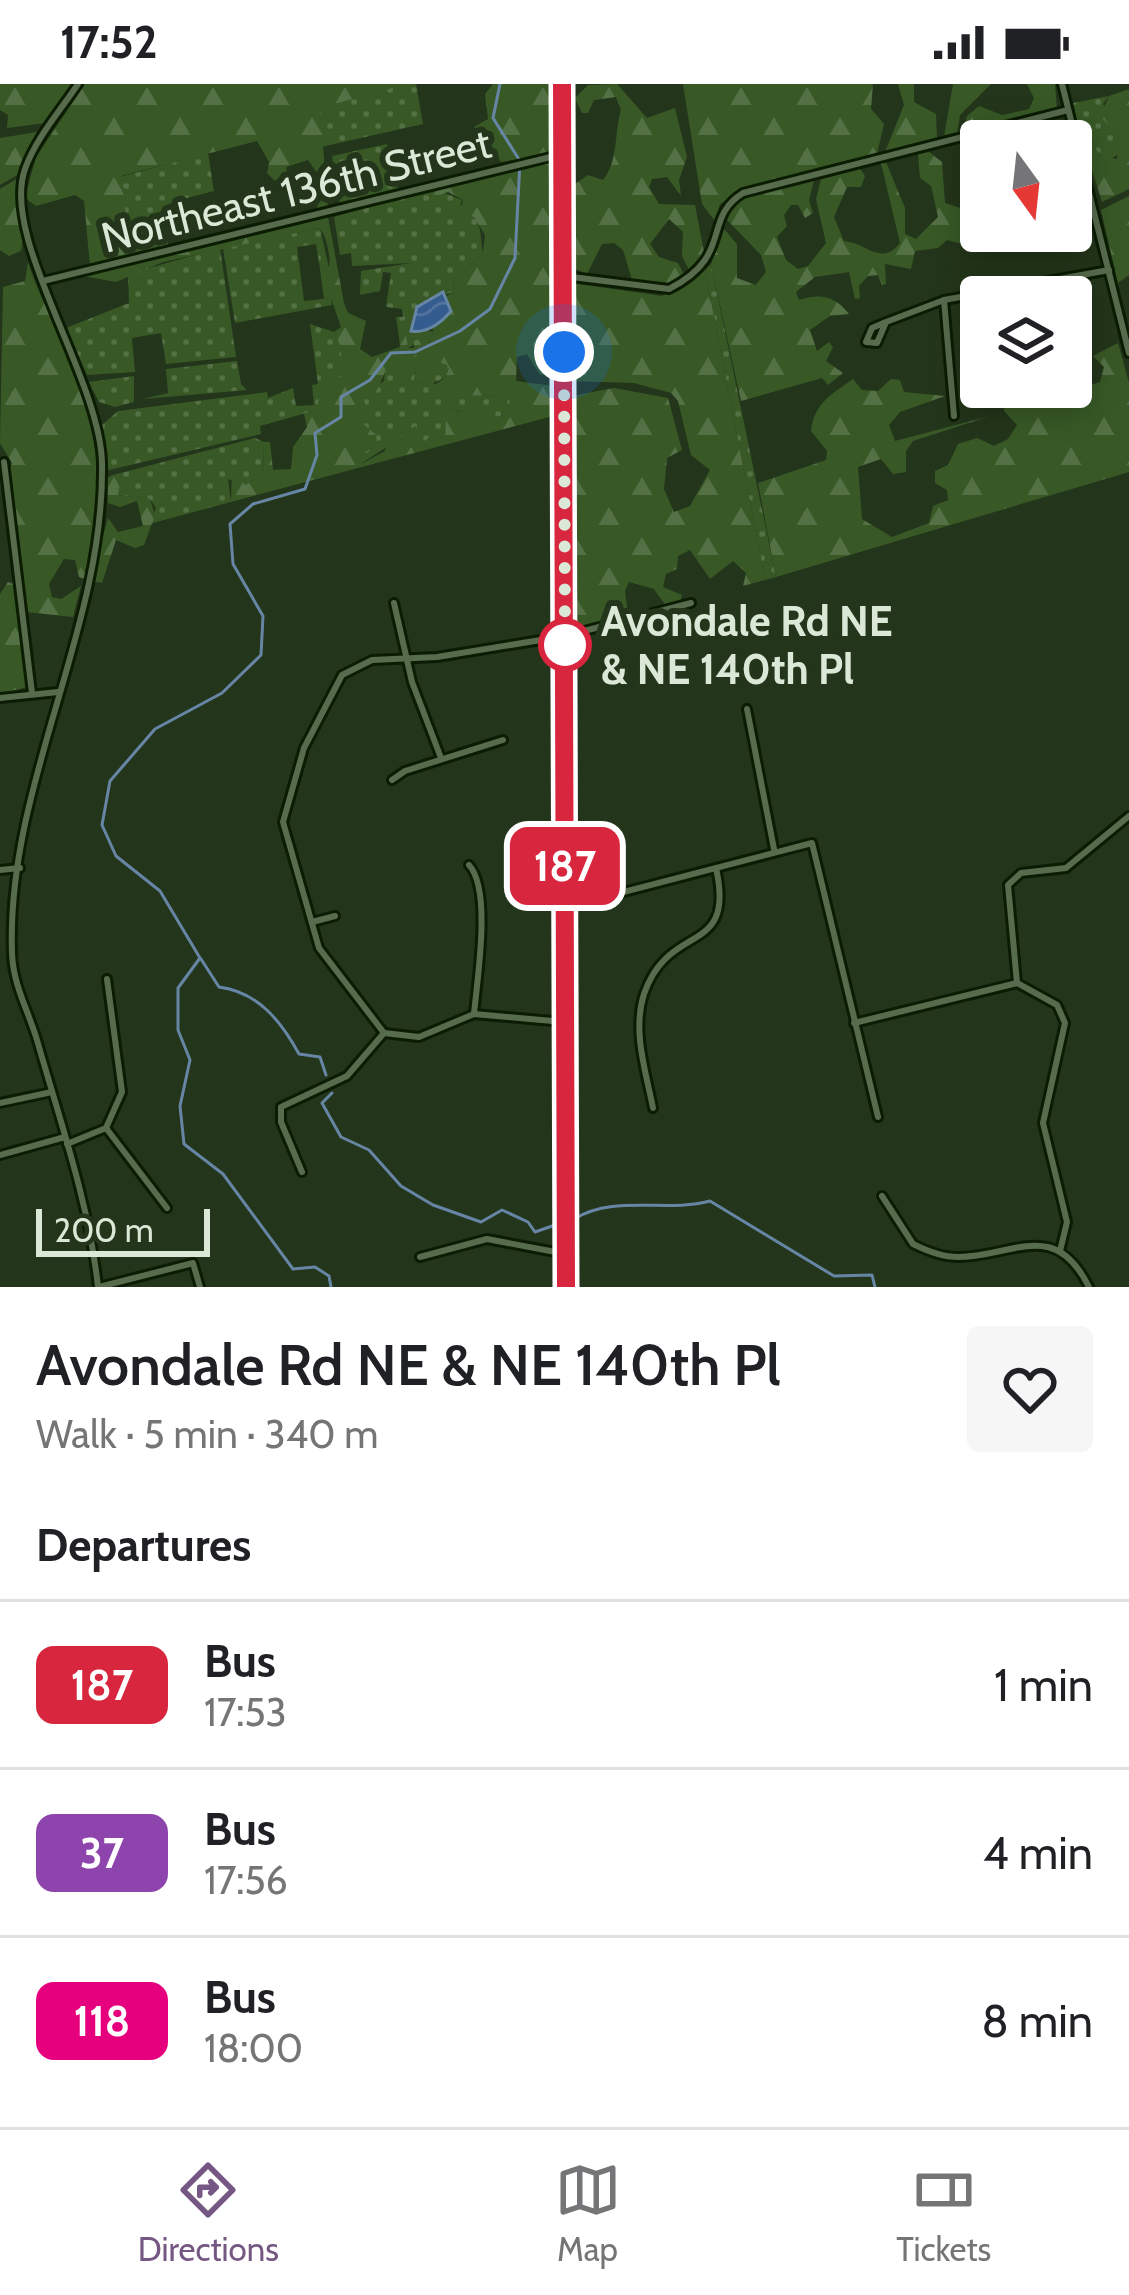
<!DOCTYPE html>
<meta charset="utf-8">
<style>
:root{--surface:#fff;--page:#f6f6f6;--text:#202124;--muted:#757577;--line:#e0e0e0;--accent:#745782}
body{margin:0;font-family:Cabin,sans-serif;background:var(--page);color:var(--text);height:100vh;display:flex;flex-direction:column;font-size:45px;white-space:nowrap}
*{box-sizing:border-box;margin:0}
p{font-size:39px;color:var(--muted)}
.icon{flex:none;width:66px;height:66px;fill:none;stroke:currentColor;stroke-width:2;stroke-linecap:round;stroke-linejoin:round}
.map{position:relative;height:1203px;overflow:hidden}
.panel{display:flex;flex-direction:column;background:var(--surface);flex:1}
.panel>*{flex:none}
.badge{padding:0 24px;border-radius:18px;font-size:42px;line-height:78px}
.needle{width:78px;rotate:165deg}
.tools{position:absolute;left:960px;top:36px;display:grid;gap:24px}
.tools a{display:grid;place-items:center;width:132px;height:132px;border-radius:12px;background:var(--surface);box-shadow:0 6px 30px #0003;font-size:60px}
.scale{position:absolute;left:36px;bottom:30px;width:174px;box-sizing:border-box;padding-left:12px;border:6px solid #dce8d7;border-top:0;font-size:33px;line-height:42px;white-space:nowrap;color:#dce8d7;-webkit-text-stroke:9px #23351a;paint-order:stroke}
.you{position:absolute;width:60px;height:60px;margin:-30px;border:9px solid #fff;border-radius:50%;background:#1a73e8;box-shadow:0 0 0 18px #1a73e833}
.map>.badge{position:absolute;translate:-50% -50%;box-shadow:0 0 0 6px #fff}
h2{padding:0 36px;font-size:45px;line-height:108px}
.round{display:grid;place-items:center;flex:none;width:126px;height:126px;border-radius:12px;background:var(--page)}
.headline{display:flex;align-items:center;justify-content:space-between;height:204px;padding:0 36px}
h1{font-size:57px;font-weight:600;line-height:90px}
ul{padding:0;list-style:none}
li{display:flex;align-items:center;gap:36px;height:168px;padding:0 36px;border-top:3px solid var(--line)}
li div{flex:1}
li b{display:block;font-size:45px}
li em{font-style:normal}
li .badge{min-width:132px;font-weight:700;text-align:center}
.status{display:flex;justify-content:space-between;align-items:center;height:84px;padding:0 60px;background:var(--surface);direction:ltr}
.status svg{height:33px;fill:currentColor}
.dock{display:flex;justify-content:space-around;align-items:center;height:168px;border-top:3px solid var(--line);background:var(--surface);font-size:33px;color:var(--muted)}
.dock a{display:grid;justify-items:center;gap:6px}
.dock .active{color:var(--accent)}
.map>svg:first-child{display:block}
.grass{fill:url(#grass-dots)}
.forest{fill:url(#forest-firs);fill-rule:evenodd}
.water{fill:url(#water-waves);stroke:#6786a5;stroke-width:3}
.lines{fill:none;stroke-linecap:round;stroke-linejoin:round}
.stream{stroke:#6786a5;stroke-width:3}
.minor-casing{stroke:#0b1c03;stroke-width:12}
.tertiary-casing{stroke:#0b1c03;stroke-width:12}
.secondary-casing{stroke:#0b1c03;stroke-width:14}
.minor{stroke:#576b4d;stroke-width:6}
.tertiary{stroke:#576b4d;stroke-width:6}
.secondary{stroke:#576b4d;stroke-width:8}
.line-casing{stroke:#fff;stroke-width:27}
.line{stroke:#d7263d;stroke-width:18}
.walk{stroke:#dce8d7;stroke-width:12;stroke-dasharray:0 21.6}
.stop-dot{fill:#fff;stroke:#d7263d;stroke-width:6}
.labels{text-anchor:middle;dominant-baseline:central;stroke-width:12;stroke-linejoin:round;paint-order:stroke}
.street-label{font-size:42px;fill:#dce8d7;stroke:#23351a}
.stop-label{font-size:42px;font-weight:bold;fill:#dce8d7;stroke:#23351a;text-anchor:start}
</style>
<div class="status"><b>17:52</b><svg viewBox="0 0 49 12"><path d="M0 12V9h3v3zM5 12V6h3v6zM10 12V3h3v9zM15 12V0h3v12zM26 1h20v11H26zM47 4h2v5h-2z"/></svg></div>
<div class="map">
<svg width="1129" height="1203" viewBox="0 0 1129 1203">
<defs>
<pattern id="grass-dots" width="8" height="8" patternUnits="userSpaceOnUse" patternTransform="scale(3)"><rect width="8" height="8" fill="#385926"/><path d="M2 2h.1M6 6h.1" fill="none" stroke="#547145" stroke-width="1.8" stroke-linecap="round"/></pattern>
<pattern id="forest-firs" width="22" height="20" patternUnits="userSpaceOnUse" patternTransform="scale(3)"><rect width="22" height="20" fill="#385926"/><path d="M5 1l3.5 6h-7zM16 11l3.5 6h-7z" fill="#547145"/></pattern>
<pattern id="water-waves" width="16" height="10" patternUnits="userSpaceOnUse" patternTransform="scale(3)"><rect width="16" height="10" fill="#355c8f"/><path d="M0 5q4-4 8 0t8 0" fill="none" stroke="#52739e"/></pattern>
</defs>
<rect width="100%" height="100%" fill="#23351a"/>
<g class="grass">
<polygon points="403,0 416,0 423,40 321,63 320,24"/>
<polygon points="1109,12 1103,20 1120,52 1120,69 1108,77 1099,72 1087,45 1078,42 1073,19"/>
<polygon points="387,60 398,105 340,121 332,72"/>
<polygon points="208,69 214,107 172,118 161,137 169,162 131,172 120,93"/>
<path d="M 432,104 L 462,116 L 459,126 C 485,132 479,151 483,169 L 453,197 L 454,208 L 427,215 L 425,246 L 435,248 L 408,264 L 406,252 L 399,253 L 396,233 L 403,233 L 402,225 L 386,223 L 391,189 L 383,188 L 380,207 L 360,211 L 361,187 L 411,179 L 352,182 L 351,169 L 340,171 L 334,133 Z"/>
<polygon points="320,144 329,184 320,185 316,160 297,163 304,217 331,214 332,221 235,239 223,164"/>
<polygon points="220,164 236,273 166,280 161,249 132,254 135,288 87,291 66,244 129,219 128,190"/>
<polygon points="711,180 776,493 765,496 705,186"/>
<polygon points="310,240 334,248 341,262 341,293 323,309 317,326 260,342 261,350 105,387 102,341 118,327 267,308 268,314 293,304 296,322 314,321 312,301 318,300"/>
<polygon points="417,270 427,275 417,283 413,301 426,297 439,277 450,282 445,294 433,299 459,311 511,312 510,329 488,336 485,329 466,323 461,328 448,323 445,352 421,362 404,352 362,379 357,374 361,366 373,363 354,332 367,309 384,297 385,286"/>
<polygon points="237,277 241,300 247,306 143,315 168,309 166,285"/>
<polygon points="134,292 134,318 115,323 99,318 89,298"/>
<polygon points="255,354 264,358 263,391 245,401 228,395 231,418 149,440 156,424 150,415 117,411 120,397 113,391"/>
</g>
<g class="forest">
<polygon points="0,0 72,0 45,39 7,44 8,31 0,26"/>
<polygon points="85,0 407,0 320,24 328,124 317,127 320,93 308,76 286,83 288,93 278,100 267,89 269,78 257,57 121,92 131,172 90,182 84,117 75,111 36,122 25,114 36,73"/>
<polygon points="493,0 556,0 555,69 501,78 486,51 474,43 488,35 485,10"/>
<path d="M 617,0 L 647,34 L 675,24 L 687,73 L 679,96 L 681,112 L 667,93 L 652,95 L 649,103 L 659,120 L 695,121 L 705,173 L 690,188 L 682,172 L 683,148 L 669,135 L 650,160 L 659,173 L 678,179 L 685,192 L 658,203 L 633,199 L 623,166 L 614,159 L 602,160 L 587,190 L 569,182 L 569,104 L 588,91 L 603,96 C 619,76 614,48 621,26 L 616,13 L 594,16 L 588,29 L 582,29 L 575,14 L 588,1 Z"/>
<polygon points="683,0 873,0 871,25 884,40 877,70 750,102 720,120 715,137 702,120"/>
<polygon points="898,0 914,0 914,18 936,30 937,54 885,68 904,21"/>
<polygon points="953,0 991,0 960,31 957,50 944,53"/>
<polygon points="1027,0 1055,0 1057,24 962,48 967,32 979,22 1002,31 1029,25 1034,14"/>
<polygon points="1129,5 1129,105 1102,118 1078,42 1086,44 1099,72 1117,75 1120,52 1100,32 1109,12"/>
<polygon points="37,48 19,90 0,101 0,54"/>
<path d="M 982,53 L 987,57 L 981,57 L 981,147 L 1026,150 L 970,162 L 947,156 L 938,164 L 915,167 L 911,185 L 885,180 L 886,200 L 882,201 L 878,191 L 868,192 L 859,202 L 860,214 L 855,215 L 849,188 L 815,193 L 796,208 L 799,216 C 820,209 835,212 849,230 L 830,232 L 810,246 L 817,267 L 829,258 L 833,263 L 826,277 L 843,289 L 828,301 L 822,294 L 741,317 L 711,180 L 724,145 L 737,160 L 737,194 L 756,201 L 766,188 L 761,171 L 725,134 C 737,106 787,103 814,96 L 809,116 L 813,129 L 805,134 L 798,121 L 791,121 L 784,131 L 787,142 L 777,153 L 786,176 L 798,185 L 808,182 L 826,159 L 816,115 L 821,95 L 860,85 L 865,92 L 861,103 L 847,103 L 834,133 L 844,157 C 867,159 881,183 900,159 L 881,79 L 886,78 L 905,124 L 905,150 L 916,155 L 938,133 L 931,102 L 920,94 L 918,70 L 929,68 L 942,78 L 945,119 L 960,124 L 975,112 L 971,87 L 963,76 L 967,58 Z"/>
<path d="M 555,77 L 557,289 L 540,291 L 527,270 L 517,273 L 516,297 L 553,302 L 553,332 L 231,418 L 232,387 L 245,401 L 263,391 L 264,358 L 270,358 L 273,386 L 291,385 L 293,363 L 307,343 L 304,330 L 317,326 L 321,300 L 341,293 L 341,263 L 334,248 L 341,243 L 331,214 L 324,215 L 320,185 L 329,184 C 331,173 327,152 319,144 L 163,178 L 116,198 L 83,192 L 328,133 L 344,219 L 348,229 L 366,237 L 360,265 L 372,273 L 400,263 L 399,253 L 406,251 L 408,264 L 414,264 L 414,257 L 434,249 L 432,244 L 451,227 L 446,212 L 454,208 L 453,197 L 483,169 L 485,151 L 474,133 L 445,126 L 462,121 L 463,116 L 448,108 L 434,113 L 432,104 ZM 416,270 L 426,275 L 417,282 L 413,301 L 426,297 L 439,278 L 450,282 L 445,294 L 428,305 L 431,311 L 509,312 L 510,329 L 488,336 L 486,329 L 466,322 L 460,328 L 443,321 L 437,326 L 446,336 L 445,352 L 429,353 L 421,362 L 413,357 L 419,347 L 415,342 L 404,352 L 389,349 L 385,367 L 363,379 L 357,374 L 377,360 L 376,351 L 354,332 L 367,329 L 364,315 L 377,306 L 386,286 L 405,286 Z"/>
<path d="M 18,94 C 14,119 27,144 21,167 L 9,172 L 0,166 L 0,105 Z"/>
<polygon points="1129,112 1129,191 1118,199 1101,126"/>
<path d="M 28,178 C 43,226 73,269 87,317 C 103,373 96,438 85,495 L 79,493 L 75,476 L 64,475 L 49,500 L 52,513 L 61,515 L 81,502 L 73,533 L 26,528 L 8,391 L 12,379 L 0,359 L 3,203 L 25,197 Z"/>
<polygon points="705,186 765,496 743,502 746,489 733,477 710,495 690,466 678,472 677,485 666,490 663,503 682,511 680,518 666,522 654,505 629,498 625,507 628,531 572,546 571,312 614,304 668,314 682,366 667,374 664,405 674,428 690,422 710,386 691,371 678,317 671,309 634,299 569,297 571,199 662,212"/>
<path d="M 1118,259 L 1129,299 L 1129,388 L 776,493 L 758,399 L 826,376 L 827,367 L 811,347 C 814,319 832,310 853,295 L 862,306 L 878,307 L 891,295 L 900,296 L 904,308 L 945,312 L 900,328 L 889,341 L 895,357 L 990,332 L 913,357 L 906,367 L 906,388 L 893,390 L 881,375 L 858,383 L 862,435 L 892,453 L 929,439 L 933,422 L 948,416 L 947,406 L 935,399 L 935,387 L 948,381 L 958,360 L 977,354 L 994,362 L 1008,355 L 1017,341 L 1004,327 L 1005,319 L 1029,320 L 1100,298 L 1104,283 L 1093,272 Z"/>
<polygon points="113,391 120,397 118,411 150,415 155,431 144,461 135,464 116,456 102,499 91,497 108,434 118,448 143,442 137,417 120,423 108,419 107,394"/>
<polygon points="8,498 17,501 27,603 0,610 0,510"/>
</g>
<path class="water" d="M 443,208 L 451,227 C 442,238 427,250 411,247 L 417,223 Z"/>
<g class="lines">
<g class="stream">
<path d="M 201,875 L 219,903 C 258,908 281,937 299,970 L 320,973 L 326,991"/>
<polyline points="332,1009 322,1019 341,1053 369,1066 401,1102 433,1121 481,1138 502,1126 528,1138 535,1148 555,1141"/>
<path d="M 574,1135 C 615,1110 665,1129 710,1117 L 834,1192 L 872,1191 L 875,1203"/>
<polyline points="331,1203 329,1192 315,1183 293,1185 223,1090 184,1060 180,1022 190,976 178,946 178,904 200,874 160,807 116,772 102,741 110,697 155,645 222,609 261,571 263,532 233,480 230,440 253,420 305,405 317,371 315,349 341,333 341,313 370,296 391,269 415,268 460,247 490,225 515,174 520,77 493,34 500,0"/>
</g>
<defs>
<g id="minor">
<polyline points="1062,0 1129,269"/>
<path d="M 564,192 L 669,205 C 735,171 701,135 743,109 L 1068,26"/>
<polyline points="43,197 563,70"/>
<polyline points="944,216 954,332"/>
<polyline points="886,238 872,244 866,258 877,259 886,238 944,216 1109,186"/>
<polyline points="4,378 32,609"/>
<polyline points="394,519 412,598 441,674"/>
<polyline points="0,614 58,608"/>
<polyline points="747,625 774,765"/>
<polyline points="392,696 405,687 503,656"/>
<path d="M 469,781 C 492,806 477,896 474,930"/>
<polyline points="0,786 20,784"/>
<polyline points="566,823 812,759 878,1033"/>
<polyline points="312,838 335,832"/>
<polyline points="1017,899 1057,921 1065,939 1043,1039 1067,1138 1060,1167"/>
<polyline points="1017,899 1008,801 1021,789 1066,784 1129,732"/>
<polyline points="854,939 1017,899"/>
<polyline points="384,949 319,864 283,738 304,664 342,591 372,576 437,573 565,552 691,519"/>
<polyline points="0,1019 52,1008"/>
<path d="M 653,1024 C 646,988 632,947 644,910 C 669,836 736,874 716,784"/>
<polyline points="106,1044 167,1124"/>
<polyline points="67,1060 106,1044 122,1008 107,895"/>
<polyline points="0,1071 65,1053"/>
<polyline points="302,1088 281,1038 281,1023 347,992 384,949 419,953 474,930 564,938"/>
<path d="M 882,1112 L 913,1160 C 927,1167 942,1173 958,1173 C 1013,1173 1054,1133 1089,1203"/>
<polyline points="420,1173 487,1155 566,1170"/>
<polyline points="99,1203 193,1179 200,1203"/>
</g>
<path id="tertiary" d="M 78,0 C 60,27 36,54 25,85 C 0,155 100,293 102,379 C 105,545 6,701 12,869 C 13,901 28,926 37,956 C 60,1037 89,1119 98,1203"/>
<polyline id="secondary" points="562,0 565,1203"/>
</defs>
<use href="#minor" class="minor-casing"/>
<use href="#tertiary" class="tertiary-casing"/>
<use href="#secondary" class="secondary-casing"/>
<use href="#minor" class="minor"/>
<use href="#tertiary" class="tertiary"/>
<use href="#secondary" class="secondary"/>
</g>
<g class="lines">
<defs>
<polyline id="line" points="562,0 566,1203"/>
</defs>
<use href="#line" class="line-casing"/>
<use href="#line" class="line"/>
<polyline class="walk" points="564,268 565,561"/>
</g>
<circle class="stop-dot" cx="565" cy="561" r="24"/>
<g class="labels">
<g class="street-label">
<text transform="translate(296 106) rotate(-14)">Northeast 136th Street</text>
</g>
<g class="stop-label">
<text x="601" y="537">Avondale Rd NE<tspan x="601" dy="48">&amp; NE 140th Pl</tspan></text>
</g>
</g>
</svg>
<div class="tools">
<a><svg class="needle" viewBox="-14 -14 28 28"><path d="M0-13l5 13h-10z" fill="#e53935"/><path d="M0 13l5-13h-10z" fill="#757577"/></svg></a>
<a><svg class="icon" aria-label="layers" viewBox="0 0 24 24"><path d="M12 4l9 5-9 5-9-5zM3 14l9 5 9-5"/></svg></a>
</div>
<div class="scale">200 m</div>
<div class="you" style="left:564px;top:268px"></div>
<b class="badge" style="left:565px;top:782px;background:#d7263d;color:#fff">187</b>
</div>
<section class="panel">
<div class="headline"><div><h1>Avondale Rd NE &amp; NE 140th Pl</h1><p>Walk · 5 min · 340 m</p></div><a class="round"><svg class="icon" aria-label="heart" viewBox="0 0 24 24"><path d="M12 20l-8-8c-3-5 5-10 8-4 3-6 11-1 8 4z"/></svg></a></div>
<h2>Departures</h2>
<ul>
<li><span class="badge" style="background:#d7263d;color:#fff">187</span><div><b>Bus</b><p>17:53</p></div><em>1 min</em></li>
<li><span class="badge" style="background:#8e44ad;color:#fff">37</span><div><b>Bus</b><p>17:56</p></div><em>4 min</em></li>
<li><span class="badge" style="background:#e6007e;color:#fff">118</span><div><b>Bus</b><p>18:00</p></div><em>8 min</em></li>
</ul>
</section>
<nav class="dock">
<a class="active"><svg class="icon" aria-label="directions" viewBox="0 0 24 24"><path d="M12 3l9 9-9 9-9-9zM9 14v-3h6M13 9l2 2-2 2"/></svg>Directions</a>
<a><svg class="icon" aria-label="map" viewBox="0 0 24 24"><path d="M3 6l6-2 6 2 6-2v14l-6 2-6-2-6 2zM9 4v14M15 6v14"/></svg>Map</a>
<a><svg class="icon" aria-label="tickets" viewBox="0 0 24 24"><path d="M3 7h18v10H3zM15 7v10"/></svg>Tickets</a>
</nav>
